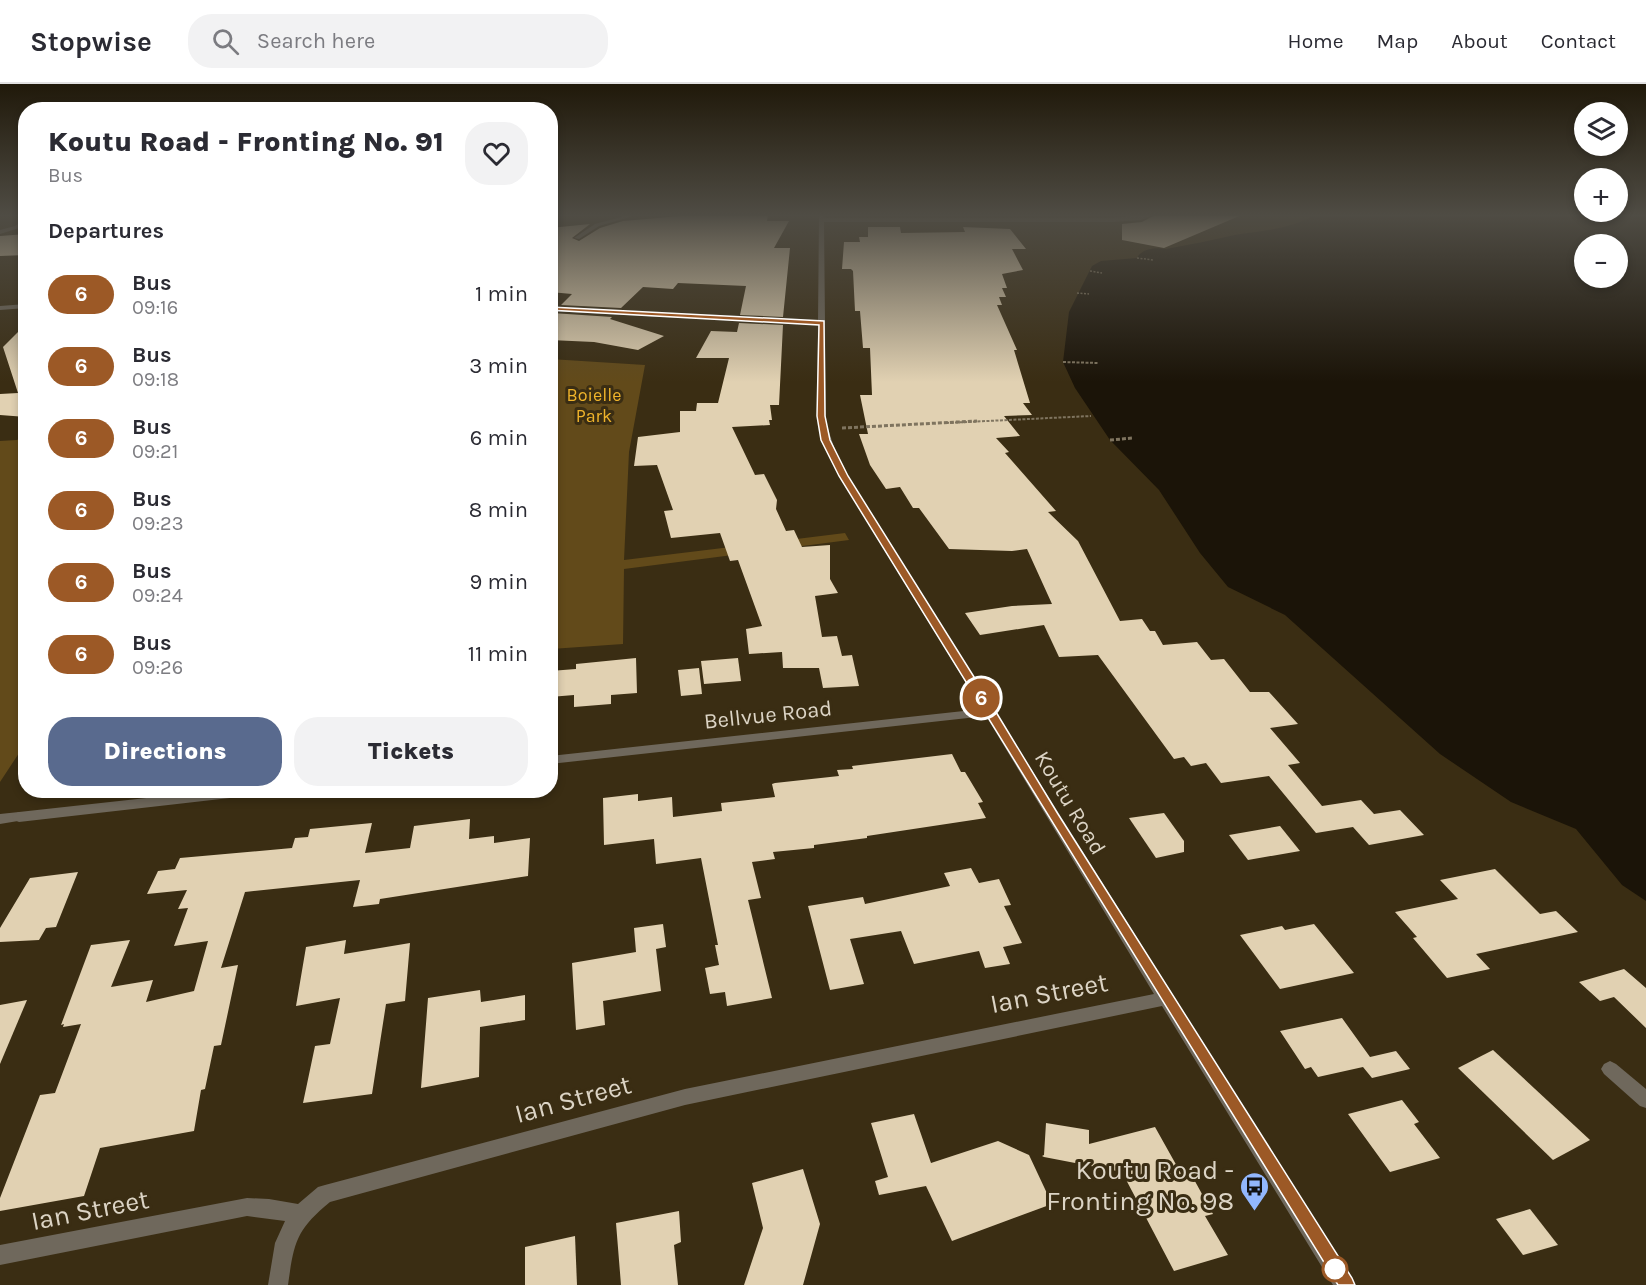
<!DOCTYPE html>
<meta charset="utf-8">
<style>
:root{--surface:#fff;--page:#f2f2f3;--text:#2b2b33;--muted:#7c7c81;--line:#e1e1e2;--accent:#596a8e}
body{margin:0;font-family:Karla,sans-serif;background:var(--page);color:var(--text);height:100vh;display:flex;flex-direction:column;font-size:22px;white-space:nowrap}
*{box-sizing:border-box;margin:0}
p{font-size:20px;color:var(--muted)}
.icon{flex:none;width:33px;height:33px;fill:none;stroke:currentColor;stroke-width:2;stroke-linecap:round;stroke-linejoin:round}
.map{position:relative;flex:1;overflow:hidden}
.side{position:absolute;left:18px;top:18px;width:540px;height:696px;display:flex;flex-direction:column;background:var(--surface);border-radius:24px;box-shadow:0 3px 9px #0003}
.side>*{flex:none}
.badge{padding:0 12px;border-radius:20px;font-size:21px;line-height:39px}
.fabs{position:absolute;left:1574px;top:18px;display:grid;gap:12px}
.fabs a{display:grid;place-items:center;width:54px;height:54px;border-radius:50%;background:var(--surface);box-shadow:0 3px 9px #0003;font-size:30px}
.map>.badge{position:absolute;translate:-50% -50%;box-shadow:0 0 0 3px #fff}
h2{padding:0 30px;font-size:22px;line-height:54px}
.round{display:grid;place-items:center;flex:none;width:63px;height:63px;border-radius:24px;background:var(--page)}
.summary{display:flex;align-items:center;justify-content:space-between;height:102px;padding:0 30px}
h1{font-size:28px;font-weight:800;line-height:45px}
.primary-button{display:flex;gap:12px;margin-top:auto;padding:12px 30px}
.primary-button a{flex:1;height:69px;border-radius:24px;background:var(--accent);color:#fff;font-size:24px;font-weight:800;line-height:69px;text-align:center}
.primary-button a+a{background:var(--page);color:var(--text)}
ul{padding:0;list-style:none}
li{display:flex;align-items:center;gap:18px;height:72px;padding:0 30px}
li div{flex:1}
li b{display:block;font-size:22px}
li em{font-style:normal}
li .badge{min-width:66px;font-weight:700;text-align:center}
header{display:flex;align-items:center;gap:36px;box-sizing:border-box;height:84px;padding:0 30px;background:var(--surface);border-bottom:2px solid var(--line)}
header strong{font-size:28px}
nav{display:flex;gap:33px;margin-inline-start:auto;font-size:21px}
.search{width:420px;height:54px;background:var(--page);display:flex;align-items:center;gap:15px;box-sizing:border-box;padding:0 21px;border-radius:24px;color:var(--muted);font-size:22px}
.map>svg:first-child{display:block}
.green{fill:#624a1a}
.water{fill:#1b1408;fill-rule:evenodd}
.building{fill:#e1d1b2}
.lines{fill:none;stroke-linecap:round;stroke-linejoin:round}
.path-far2{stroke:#7f745f;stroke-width:1.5;stroke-dasharray:2 1.5;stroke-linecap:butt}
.path-far1{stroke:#7f745f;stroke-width:2;stroke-dasharray:3 1.5;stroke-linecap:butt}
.path{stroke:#7f745f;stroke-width:3;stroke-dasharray:4 2;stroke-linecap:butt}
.lane{fill:#6f685c;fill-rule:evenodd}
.street{fill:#6f685c;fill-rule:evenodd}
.line{fill:#9c5926;stroke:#fff;stroke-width:1.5}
.stop-dot{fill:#fff;stroke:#9c5926;stroke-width:3}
.labels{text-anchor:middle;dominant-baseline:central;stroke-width:6;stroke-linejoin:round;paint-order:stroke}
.far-park-label{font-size:18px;fill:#f0b42b;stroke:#3a2d13}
.street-label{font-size:22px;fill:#dcd4c5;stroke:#3a2d13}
.near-street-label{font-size:27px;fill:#dcd4c5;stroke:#3a2d13}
.near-poi-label{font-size:27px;fill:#dcd4c5;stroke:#3a2d13;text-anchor:end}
</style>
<header>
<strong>Stopwise</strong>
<div class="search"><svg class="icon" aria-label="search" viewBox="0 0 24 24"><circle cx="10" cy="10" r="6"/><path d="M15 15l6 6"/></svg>Search here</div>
<nav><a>Home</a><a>Map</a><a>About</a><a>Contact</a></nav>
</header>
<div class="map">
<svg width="1646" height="1201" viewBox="0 0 1646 1201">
<rect width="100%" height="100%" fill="#3a2d13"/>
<g class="green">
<polygon points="550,275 645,281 629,368 624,476 845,449 849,456 624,485 623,560 551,565"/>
<polygon points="25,351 25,660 0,698 0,357 17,356"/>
</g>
<path class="water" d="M 1316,130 L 1646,130 L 1646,817 L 1622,801 L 1576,745 L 1511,718 L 1440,670 L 1285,531 L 1228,503 L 1200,469 L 1159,406 L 1110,356 L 1075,304 L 1063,278 L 1069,228 L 1092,182 L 1101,177 L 1137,174 C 1142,164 1156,163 1166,165 C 1189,161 1212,156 1235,151 C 1263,146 1290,146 1316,130 ZM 1584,160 L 1617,160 L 1617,194 L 1584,194 Z"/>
<g class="building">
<polygon points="704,130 763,130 768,131 767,137 789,137 774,164 790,164 783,233 740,231 746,202 678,199 673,205 643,203 621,224 561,221 572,210 550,208 550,144 590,140 572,154 579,157 600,144 623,137"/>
<polygon points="1157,130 1244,130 1164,164 1122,156 1122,140 1142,138"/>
<polygon points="868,143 900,143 901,149 965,148 963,143 1010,145 1026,165 1012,165 1023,186 1002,190 1007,204 1002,204 1006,213 999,213 1002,221 997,221 1017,266 1014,266 1030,319 1023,319 1032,331 1004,332 1020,352 996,354 1009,368 1005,369 1056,427 1048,428 1078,457 1120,537 1142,535 1150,547 1155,547 1163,561 1197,558 1211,576 1224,575 1250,608 1269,608 1298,640 1270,644 1300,679 1288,681 1322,722 1361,716 1374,730 1400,726 1424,751 1369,761 1353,743 1316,749 1269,692 1221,699 1206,679 1191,682 1184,673 1174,675 1098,571 1059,573 1044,541 980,551 965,529 1012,522 1052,520 1027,465 1012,467 949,465 919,424 913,424 900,403 886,405 870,381 859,350 868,350 860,311 872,311 870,264 863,264 860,227 855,227 853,187 851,185 842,185 844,158 860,158 859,153 868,153"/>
<polygon points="26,150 26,171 0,172 0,152"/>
<polygon points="552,229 612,233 610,235 664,252 638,266 594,258 550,256 550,231"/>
<polygon points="739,239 783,241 779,321 770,321 772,336 769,336 770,341 732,343 755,391 764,390 777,416 776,425 786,447 794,446 802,463 830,461 830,495 838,509 815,512 822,553 837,552 842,572 852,571 859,602 823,604 819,584 783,584 782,568 749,570 746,545 762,542 738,476 730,477 720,449 671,454 664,427 673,426 657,381 634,382 638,353 680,348 680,327 696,327 697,319 718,319 729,274 696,274 711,247 737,248"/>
<polygon points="26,240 26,333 0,331 0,310 18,309 3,263"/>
<polygon points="636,574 637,609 611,611 611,620 574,623 574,611 550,613 550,587 576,585 576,580"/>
<polygon points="738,574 741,597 704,600 701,577"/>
<polygon points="699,584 702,610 681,612 678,586"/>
<polygon points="952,670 961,688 965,688 983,718 978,719 986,734 867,752 867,754 814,761 814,764 773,768 775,775 752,778 761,814 748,816 772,914 727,922 725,908 710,910 705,884 719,881 715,861 718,861 701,774 656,780 654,755 604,761 603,714 638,710 638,717 672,713 673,733 722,727 721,719 775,713 772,700 775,699 839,692 837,686 853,685 852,682"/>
<polygon points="1164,729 1184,757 1184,768 1156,774 1129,734"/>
<polygon points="470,735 469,755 494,752 494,759 530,754 528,792 380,815 379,820 353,823 360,796 245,808 221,884 238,881 221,961 214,962 205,1005 201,1006 194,1047 100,1064 84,1112 0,1127 0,1114 40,1011 55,1009 81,940 63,943 64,940 61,941 91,861 130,856 111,903 153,896 146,918 194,907 208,857 174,862 188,824 178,825 187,806 147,810 158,787 175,785 180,774 292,764 295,754 308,753 310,745 372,739 365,769 410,764 414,742"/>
<polygon points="1280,742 1300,767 1248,776 1229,751"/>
<polygon points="971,784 979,799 999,795 1011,821 1004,822 1022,859 1003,863 1010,880 985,884 979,867 914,880 901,847 850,855 864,900 830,906 808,822 863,813 865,820 950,802 944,789"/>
<polygon points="1495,785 1540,830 1556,827 1578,848 1476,870 1490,885 1447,894 1413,854 1417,853 1395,828 1458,815 1440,796"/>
<polygon points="78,788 56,843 46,844 39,856 0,858 0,844 30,794"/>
<polygon points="663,840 666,863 656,865 661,907 603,917 605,941 576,946 572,879 636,868 634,844"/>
<polygon points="1314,840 1354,889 1280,905 1240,851 1282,842 1285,846"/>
<polygon points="346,856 344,870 410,859 405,917 386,920 372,1010 303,1019 315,962 330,960 340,914 296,922 306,863"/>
<polygon points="1624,885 1646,904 1646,944 1614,913 1600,917 1579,898"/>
<polygon points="480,906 481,918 525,911 525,936 480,943 479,993 421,1004 428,914"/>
<polygon points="27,916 0,980 0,921"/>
<polygon points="1342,934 1370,973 1396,967 1410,985 1372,994 1363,983 1318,993 1311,983 1305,985 1280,947"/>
<polygon points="1493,966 1590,1056 1553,1076 1458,984"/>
<polygon points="1402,1016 1419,1038 1414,1040 1440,1074 1390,1088 1348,1030"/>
<polygon points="914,1030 931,1079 998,1057 1029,1071 1052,1120 952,1157 926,1102 879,1111 875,1097 888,1093 871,1039"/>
<polygon points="1046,1039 1089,1046 1089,1060 1155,1043 1183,1093 1191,1090 1213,1130 1205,1132 1228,1171 1174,1187 1122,1088 1044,1073 1042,1072 1044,1071"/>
<polygon points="803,1085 820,1140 803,1201 744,1201 763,1144 752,1099"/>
<polygon points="1530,1125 1558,1161 1523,1171 1496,1135"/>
<polygon points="679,1127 681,1158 674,1161 678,1201 621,1201 616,1139"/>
<polygon points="575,1152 577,1201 525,1201 525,1163"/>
</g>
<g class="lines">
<g class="path-far2">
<polyline points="1322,130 1328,131"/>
<polyline points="1137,174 1153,176"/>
<polyline points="1090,187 1102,189"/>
<polyline points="1077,209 1089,210"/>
</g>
<g class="path-far1">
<polyline points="1063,278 1098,279"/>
<polyline points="946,339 1091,332"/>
</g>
<g class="path">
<polyline points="842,344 977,337"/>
<polyline points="1110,356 1133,354"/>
</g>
<polygon class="lane" points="19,728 24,730 26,733 24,736 0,740 0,730"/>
<g class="street">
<polygon points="632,130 640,130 599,142 579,155 574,154 595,140"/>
<path d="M 819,130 L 823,130 L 824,134 L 1112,134 L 1155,130 L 1141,136 L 1112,138 L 824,138 L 826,339 L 834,363 L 847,392 L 1355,1201 L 1333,1201 L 1162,922 L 685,1021 L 330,1118 C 296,1146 294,1158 288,1201 L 268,1201 L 275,1159 L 285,1137 L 247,1132 L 0,1181 L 0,1161 L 247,1114 L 269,1115 L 298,1120 L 318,1103 L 325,1101 L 685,1005 L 1154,910 L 986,632 L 550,680 L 550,672 L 982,625 L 839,392 L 822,355 L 817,331 L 818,241 L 550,227 L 550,223 L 818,237 Z"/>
<polygon points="26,134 26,138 19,144 0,150 0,146 15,142"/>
<polygon points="26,220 26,224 0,226 0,222"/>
<polygon points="219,706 271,706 265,710 19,738 14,736 12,733 14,730 19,728"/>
<polygon points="1610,977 1616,980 1646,1005 1646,1024 1640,1022 1604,990 1601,985 1604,980"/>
</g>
</g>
<linearGradient id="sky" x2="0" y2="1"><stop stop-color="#20190a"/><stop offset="0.44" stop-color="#4f4c44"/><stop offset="1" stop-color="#4f4c44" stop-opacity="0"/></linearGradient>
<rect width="1646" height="298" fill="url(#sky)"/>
<polygon class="line" points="550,223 824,237 825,332 830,356 848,392 996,628 1058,730 1352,1194 1355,1201 1338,1201 839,392 821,356 817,332 819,241 548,226"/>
<defs>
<symbol id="bus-pin" viewBox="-11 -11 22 30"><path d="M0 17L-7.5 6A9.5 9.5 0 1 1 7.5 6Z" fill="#92b7fd" stroke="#3a2d13"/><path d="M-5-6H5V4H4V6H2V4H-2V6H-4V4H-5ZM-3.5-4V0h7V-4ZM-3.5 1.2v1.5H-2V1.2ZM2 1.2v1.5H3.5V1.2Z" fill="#111"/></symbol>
</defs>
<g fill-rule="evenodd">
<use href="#bus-pin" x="1238" y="1086" width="33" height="45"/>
</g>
<circle class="stop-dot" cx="1335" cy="1185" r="12"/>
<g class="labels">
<g class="far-park-label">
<text x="594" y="311">Boielle<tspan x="594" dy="21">Park</tspan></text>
</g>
<g class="street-label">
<text transform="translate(768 631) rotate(-6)">Bellvue Road</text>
<text transform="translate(1070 719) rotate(59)">Koutu Road</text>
</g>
<g class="near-street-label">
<text transform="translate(1049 909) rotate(-11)">Ian Street</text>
<text transform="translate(573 1015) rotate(-15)">Ian Street</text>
<text transform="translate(90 1126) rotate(-11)">Ian Street</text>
</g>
<g class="near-poi-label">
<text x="1234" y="1086">Koutu Road -<tspan x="1234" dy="31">Fronting No. 98</tspan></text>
</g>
</g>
</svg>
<div class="fabs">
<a><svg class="icon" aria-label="layers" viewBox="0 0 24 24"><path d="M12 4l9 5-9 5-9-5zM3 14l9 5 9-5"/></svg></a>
<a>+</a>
<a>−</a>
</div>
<b class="badge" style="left:981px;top:614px;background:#9c5926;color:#fff">6</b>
<section class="side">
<div class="summary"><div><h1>Koutu Road - Fronting No. 91</h1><p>Bus</p></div><a class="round"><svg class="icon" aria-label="heart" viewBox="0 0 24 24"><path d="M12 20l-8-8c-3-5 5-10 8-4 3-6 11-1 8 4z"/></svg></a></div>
<h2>Departures</h2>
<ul>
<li><span class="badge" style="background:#9c5926;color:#fff">6</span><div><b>Bus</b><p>09:16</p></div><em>1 min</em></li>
<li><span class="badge" style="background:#9c5926;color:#fff">6</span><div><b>Bus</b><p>09:18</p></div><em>3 min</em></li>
<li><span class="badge" style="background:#9c5926;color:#fff">6</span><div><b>Bus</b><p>09:21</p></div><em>6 min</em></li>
<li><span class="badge" style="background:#9c5926;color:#fff">6</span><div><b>Bus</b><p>09:23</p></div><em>8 min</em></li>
<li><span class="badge" style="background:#9c5926;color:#fff">6</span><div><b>Bus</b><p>09:24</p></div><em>9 min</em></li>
<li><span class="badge" style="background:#9c5926;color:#fff">6</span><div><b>Bus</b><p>09:26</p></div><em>11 min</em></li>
</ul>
<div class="primary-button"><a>Directions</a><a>Tickets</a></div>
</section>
</div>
